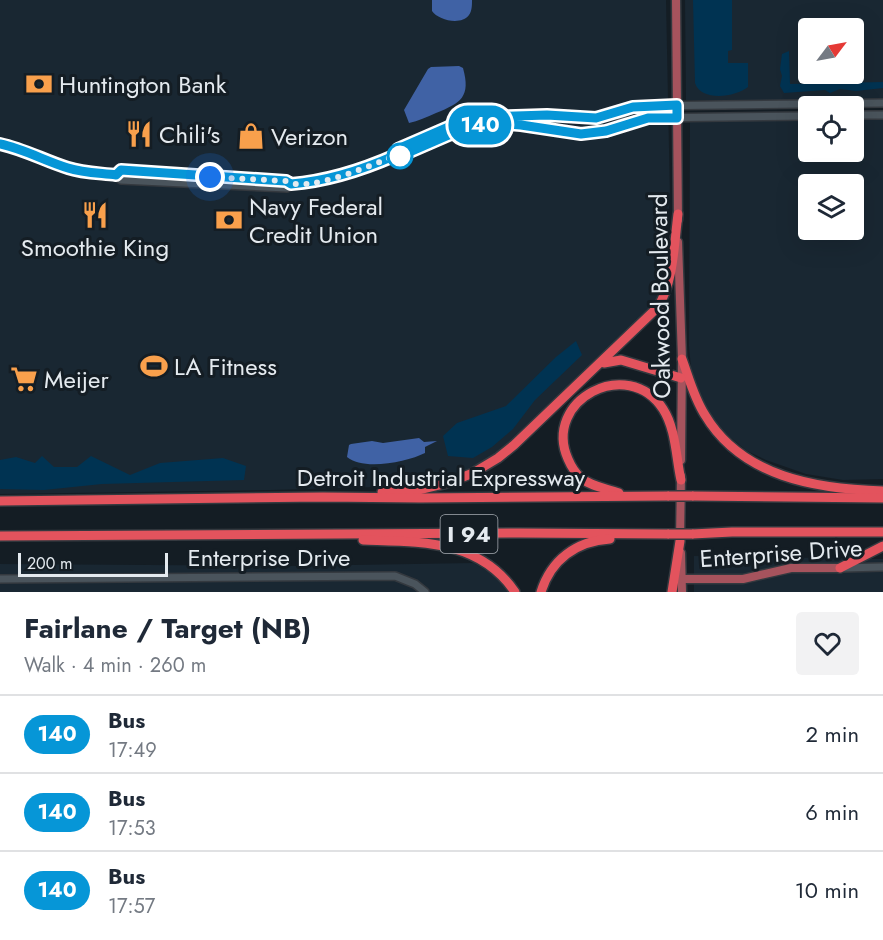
<!DOCTYPE html>
<meta charset="utf-8">
<style>
:root{--surface:#fff;--page:#f2f2f3;--text:#1f2937;--muted:#747a83;--line:#e0e1e3}
body{margin:0;font-family:Jost,sans-serif;background:var(--page);color:var(--text);height:100vh;display:flex;flex-direction:column;font-size:22px;white-space:nowrap}
*{box-sizing:border-box;margin:0}
p{font-size:20px;color:var(--muted)}
.icon{flex:none;width:33px;height:33px;fill:none;stroke:currentColor;stroke-width:2;stroke-linecap:round;stroke-linejoin:round}
.map{position:relative;height:592px;overflow:hidden}
.drawer{display:flex;flex-direction:column;background:var(--surface);flex:1}
.drawer>*{flex:none}
.badge{padding:0 12px;border-radius:20px;font-size:21px;line-height:39px}
.needle{width:39px;rotate:58deg}
.tools{position:absolute;left:798px;top:18px;display:grid;gap:12px}
.tools a{display:grid;place-items:center;width:66px;height:66px;border-radius:6px;background:var(--surface);box-shadow:0 6px 24px #0002;font-size:30px}
.scale{position:absolute;left:18px;bottom:15px;width:150px;box-sizing:border-box;padding-left:6px;border:3px solid #e4eaef;border-top:0;font-size:16px;line-height:21px;white-space:nowrap;color:#e4eaef;-webkit-text-stroke:4px #141d24;paint-order:stroke}
.you{position:absolute;width:30px;height:30px;margin:-15px;border:4px solid #fff;border-radius:50%;background:#1a73e8;box-shadow:0 0 0 9px #1a73e833}
.map>.badge{position:absolute;translate:-50% -50%;box-shadow:0 0 0 3px #fff}
.round{display:grid;place-items:center;flex:none;width:63px;height:63px;border-radius:6px;background:var(--page)}
.head{display:flex;align-items:center;justify-content:space-between;height:102px;padding:0 24px}
h1{font-size:28px;font-weight:700;line-height:45px}
ul{padding:0;list-style:none}
li{display:flex;align-items:center;gap:18px;height:78px;padding:0 24px;border-top:2px solid var(--line)}
li div{flex:1}
li b{display:block;font-size:22px}
li em{font-style:normal}
li .badge{min-width:66px;font-weight:700;text-align:center}
.map>svg:first-child{display:block}
.built{fill:#192732;fill-rule:evenodd}
.green{fill:#003352}
.water{fill:#4062a5}
.lines{fill:none;stroke-linecap:round;stroke-linejoin:round}
.minor-casing{stroke:#34393f;stroke-width:10}
.major-casing{stroke:#34393f;stroke-width:11}
.highway-casing{stroke:#34393f;stroke-width:12}
.minor{stroke:#4a545c;stroke-width:7}
.major{stroke:#a6535d;stroke-width:8}
.highway{stroke:#e3535d;stroke-width:9}
.highway-bridge-casing{stroke:#34393f;stroke-width:12;stroke-linecap:butt}
.highway-bridge{stroke:#e3535d;stroke-width:9}
.line-casing{stroke:#fff;stroke-width:14}
.line{stroke:#0696d7;stroke-width:9}
.walk{stroke:#e4eaef;stroke-width:6;stroke-dasharray:0 10.8}
.stop-dot{fill:#fff;stroke:#0696d7;stroke-width:3}
.labels{text-anchor:middle;dominant-baseline:central;stroke-width:6;stroke-linejoin:round;paint-order:stroke}
.shield{fill:#141d24;stroke:#a6acb2;stroke-width:1.5}
.shield-label{font-size:22px;font-weight:bold;fill:#e4eaef}
.poi-label{font-size:24px;fill:#e4eaef;stroke:#141d24;text-anchor:start}
.street-label{font-size:24px;fill:#e4eaef;stroke:#141d24}
</style>
<div class="map">
<svg width="883" height="592" viewBox="0 0 883 592">
<rect width="100%" height="100%" fill="#141d24"/>
<g class="built">
<polygon points="0,0 666,0 670,199 660,288 656,300 645,315 506,447 490,459 470,469 433,483 413,486 271,490 0,494"/>
<path d="M 685,0 L 883,0 L 883,99 L 774,101 L 686,100 ZM 808,28 L 854,28 L 854,74 L 808,74 Z"/>
<path d="M 854,118 L 883,118 L 883,479 L 843,480 L 806,474 L 766,460 L 747,451 L 726,434 L 709,414 L 697,391 L 691,368 L 689,346 L 690,120 L 808,119 L 808,152 L 854,152 ZM 808,184 L 854,184 L 854,230 L 808,230 Z"/>
<polygon points="694,556 883,559 883,592 694,592"/>
<polygon points="474,563 495,576 508,592 0,592 0,564 293,566"/>
</g>
<g class="green">
<path d="M 693,0 L 732,0 L 732,50 L 728,51 L 728,63 L 748,63 L 748,87 C 736,97 701,102 695,83 Z"/>
<polygon points="789,51 790,84 883,82 883,88 856,91 840,89 830,93 825,90 784,93 780,86 782,76 780,69 782,54"/>
<polygon points="576,341 582,355 535,400 513,429 492,447 473,458 448,456 443,436 457,423 506,406 556,357"/>
<polygon points="42,456 54,467 77,467 91,456 130,475 160,463 223,458 246,466 244,480 102,484 44,490 0,489 0,460 16,457 35,463"/>
</g>
<g class="water">
<path d="M 432,0 L 472,0 C 472,5 472,11 469,15 C 461,26 438,20 432,11 Z"/>
<path d="M 459,66 L 463,68 C 471,97 461,103 436,113 C 427,117 418,121 409,123 L 404,110 L 428,69 L 431,67 Z"/>
<path d="M 419,438 L 424,442 L 437,441 L 425,447 L 425,453 C 407,462 363,471 347,457 L 349,445 L 351,444 L 372,441 L 383,443 Z"/>
</g>
<g class="lines">
<defs>
<g id="minor">
<polyline points="854,115 883,115"/>
<polyline points="612,127 619,123 624,113 622,110"/>
<path d="M 0,144 L 27,151 L 69,168 L 116,175 L 121,180 L 287,188 C 294,182 305,183 314,182 C 343,178 369,167 396,155 L 400,157 L 453,133 L 472,126 L 488,124 L 521,125 L 581,134 L 606,131 L 648,118 L 808,116"/>
<path d="M 396,155 L 398,149 C 421,139 445,125 470,119 C 492,114 515,115 538,115 C 557,115 575,120 593,119 C 610,117 625,108 642,106 L 883,103"/>
<polyline points="116,175 121,170 287,181 291,184"/>
<polyline points="842,568 883,567"/>
<polyline points="0,579 395,576 415,584 425,592"/>
</g>
<g id="major">
<polyline points="676,0 678,220"/>
<polyline points="678,242 682,359 681,460"/>
<polyline points="680,541 681,476"/>
<polyline points="681,553 682,592"/>
<polyline points="682,579 743,579 791,568 840,568"/>
</g>
<g id="highway">
<path d="M 682,359 C 689,378 694,398 705,415 C 742,477 816,489 883,491"/>
<polyline points="604,363 621,360 681,378"/>
<path d="M 382,492 L 419,490 L 448,483 L 473,473 L 498,458 L 514,445 L 658,307 C 674,281 674,244 678,214"/>
<path d="M 619,493 C 606,488 592,487 581,478 C 575,473 571,466 568,459 C 542,400 628,355 663,409 C 676,429 676,458 681,480"/>
<polyline points="692,496 883,498"/>
<polyline points="0,501 323,497 420,498 669,496"/>
<polyline points="692,534 732,532 883,532"/>
<polyline points="0,536 519,533 669,534"/>
<path d="M 363,540 C 420,542 479,539 515,592"/>
<polyline points="840,568 883,546"/>
<path d="M 541,592 C 551,560 576,541 610,539"/>
<polyline points="672,592 680,541"/>
</g>
</defs>
<use href="#minor" class="minor-casing"/>
<use href="#major" class="major-casing"/>
<use href="#highway" class="highway-casing"/>
<use href="#minor" class="minor"/>
<use href="#major" class="major"/>
<use href="#highway" class="highway"/>
<defs>
<g id="highway-bridge">
<polyline points="669,496 692,496"/>
<polyline points="669,534 692,534"/>
</g>
</defs>
<use href="#highway-bridge" class="highway-bridge-casing"/>
<use href="#highway-bridge" class="highway-bridge"/>
</g>
<g class="lines">
<defs>
<path id="line" d="M 0,144 C 24,149 45,161 68,168 C 83,173 100,173 116,175 L 121,170 L 286,181 L 291,184 C 329,181 362,170 396,155 L 400,156 L 453,133 L 482,124 L 497,123 L 521,125 L 581,134 L 606,131 L 648,118 L 677,118 L 677,105 L 633,107 L 596,118 L 547,115 L 483,117 L 458,123 L 398,149"/>
</defs>
<use href="#line" class="line-casing"/>
<use href="#line" class="line"/>
<path class="walk" d="M 210,177 L 286,181 C 306,194 375,164 396,155 L 400,156"/>
</g>
<defs>
<symbol id="bank-bare" viewBox="-9 -9 18 18"><path d="M-6-4H6V4H-6ZM0-2.3a2.3 2.3 0 1 0 0 4.6a2.3 2.3 0 1 0 0-4.6Z" fill="#f9a04c" stroke="#141d24" stroke-width="2.5" paint-order="stroke"/></symbol>
<symbol id="restaurant-bare" viewBox="-9 -9 18 18"><path d="M-5-6h1v4h1v-4h1v4h1v-4h1v5L-1.5 .5V6h-2V.5L-5-1ZM5-6V6H3V1.5H1.5Q1.5-4 5-6Z" fill="#f9a04c" stroke="#141d24" stroke-width="2.5" paint-order="stroke"/></symbol>
<symbol id="shop-bare" viewBox="-9 -9 18 18"><path d="M-5-2.5h2.3a2.7 3.5 0 0 1 5.4 0H5L5.5 6h-11ZM-1.5-2.5h3a1.5 2.3 0 0 0-3 0Z" fill="#f9a04c" stroke="#141d24" stroke-width="2.5" paint-order="stroke"/></symbol>
<symbol id="stadium-bare" viewBox="-9 -9 18 18"><path d="M0-5a6.5 5 0 1 0 0 10a6.5 5 0 1 0 0-10ZM-3.5-1.8h7v3.6h-7Z" fill="#f9a04c" stroke="#141d24" stroke-width="2.5" paint-order="stroke"/></symbol>
<symbol id="supermarket-bare" viewBox="-9 -9 18 18"><path d="M-6-5.5h2.5l.6 2H6L4.5 2H-2.5L-4.4-4H-6ZM-1.5 3.2a1.3 1.3 0 1 0 .1 0ZM3 3.2a1.3 1.3 0 1 0 .1 0Z" fill="#f9a04c" stroke="#141d24" stroke-width="2.5" paint-order="stroke"/></symbol>
</defs>
<g fill-rule="evenodd">
<use href="#bank-bare" x="20" y="65" width="38" height="38"/>
<use href="#restaurant-bare" x="120" y="115" width="38" height="38"/>
<use href="#shop-bare" x="232" y="117" width="38" height="38"/>
<use href="#restaurant-bare" x="76" y="196" width="38" height="38"/>
<use href="#bank-bare" x="210" y="201" width="38" height="38"/>
<use href="#stadium-bare" x="135" y="347" width="38" height="38"/>
<use href="#supermarket-bare" x="5" y="360" width="38" height="38"/>
</g>
<circle class="stop-dot" cx="400" cy="156" r="12"/>
<g class="labels">
<rect class="shield" x="440.5" y="515" width="57" height="38" rx="4.5"/>
<g class="shield-label">
<text x="469" y="534">I 94</text>
</g>
<g class="poi-label">
<text x="59" y="84">Huntington Bank</text>
<text x="159" y="134">Chili's</text>
<text x="271" y="136">Verizon</text>
<text x="249" y="206">Navy Federal<tspan x="249" dy="28">Credit Union</tspan></text>
<text x="95" y="247" text-anchor="middle">Smoothie King</text>
<text x="174" y="366">LA Fitness</text>
<text x="44" y="379">Meijer</text>
</g>
<g class="street-label">
<text transform="translate(660 296) rotate(-91)">Oakwood Boulevard</text>
<text x="441" y="477">Detroit Industrial Expressway</text>
<text transform="translate(781 553) rotate(-4)">Enterprise Drive</text>
<text x="269" y="557">Enterprise Drive</text>
</g>
</g>
</svg>
<div class="tools">
<a><svg class="needle" viewBox="-14 -14 28 28"><path d="M0-13l5 13h-10z" fill="#e53935"/><path d="M0 13l5-13h-10z" fill="#747a83"/></svg></a>
<a><svg class="icon" aria-label="locate" viewBox="0 0 24 24"><circle cx="12" cy="12" r="6"/><path d="M12 2v4M12 18v4M2 12h4M18 12h4"/></svg></a>
<a><svg class="icon" aria-label="layers" viewBox="0 0 24 24"><path d="M12 4l9 5-9 5-9-5zM3 14l9 5 9-5"/></svg></a>
</div>
<div class="scale">200 m</div>
<div class="you" style="left:210px;top:177px"></div>
<b class="badge" style="left:480px;top:125px;background:#0696d7;color:#fff">140</b>
</div>
<section class="drawer">
<div class="head"><div><h1>Fairlane / Target (NB)</h1><p>Walk · 4 min · 260 m</p></div><a class="round"><svg class="icon" aria-label="heart" viewBox="0 0 24 24"><path d="M12 20l-8-8c-3-5 5-10 8-4 3-6 11-1 8 4z"/></svg></a></div>
<ul>
<li><span class="badge" style="background:#0696d7;color:#fff">140</span><div><b>Bus</b><p>17:49</p></div><em>2 min</em></li>
<li><span class="badge" style="background:#0696d7;color:#fff">140</span><div><b>Bus</b><p>17:53</p></div><em>6 min</em></li>
<li><span class="badge" style="background:#0696d7;color:#fff">140</span><div><b>Bus</b><p>17:57</p></div><em>10 min</em></li>
</ul>
</section>
